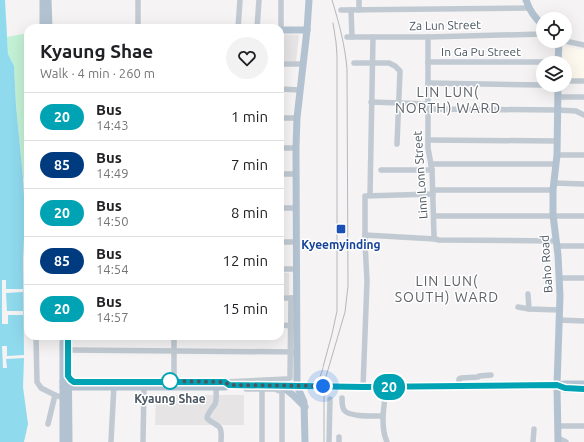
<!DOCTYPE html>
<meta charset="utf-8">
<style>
:root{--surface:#fff;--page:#f2f2f2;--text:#202124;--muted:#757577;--line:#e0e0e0}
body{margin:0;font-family:Ubuntu,sans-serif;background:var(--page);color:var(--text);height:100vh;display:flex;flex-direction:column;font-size:15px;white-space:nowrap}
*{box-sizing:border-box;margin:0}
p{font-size:13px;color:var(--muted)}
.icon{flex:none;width:22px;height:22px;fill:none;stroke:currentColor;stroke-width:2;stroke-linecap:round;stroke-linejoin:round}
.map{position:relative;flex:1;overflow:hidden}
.panel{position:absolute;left:24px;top:24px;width:260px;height:316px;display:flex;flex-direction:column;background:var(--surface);border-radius:12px;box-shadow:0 4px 16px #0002}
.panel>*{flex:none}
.badge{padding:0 8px;border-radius:13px;font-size:14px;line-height:26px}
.buttons{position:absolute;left:536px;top:12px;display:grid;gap:8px}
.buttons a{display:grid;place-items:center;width:36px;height:36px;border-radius:50%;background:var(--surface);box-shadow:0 4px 16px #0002;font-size:20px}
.you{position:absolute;width:20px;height:20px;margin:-10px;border:3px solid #fff;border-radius:50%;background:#1a73e8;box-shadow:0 0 0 6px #1a73e833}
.map>.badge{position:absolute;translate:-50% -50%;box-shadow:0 0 0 2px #fff}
.round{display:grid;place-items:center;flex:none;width:42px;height:42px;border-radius:21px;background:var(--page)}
.head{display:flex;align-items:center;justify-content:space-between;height:68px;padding:0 16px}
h1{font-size:19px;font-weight:700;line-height:30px}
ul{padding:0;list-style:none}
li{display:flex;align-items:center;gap:12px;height:48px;padding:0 16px;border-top:1px solid var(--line)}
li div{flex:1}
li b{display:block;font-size:15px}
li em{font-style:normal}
li .badge{min-width:44px;font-weight:700;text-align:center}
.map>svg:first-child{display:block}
.commercial{fill:#fdf9ef}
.education{fill:#e6e4e5}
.green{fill:#c3f1d5}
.water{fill:#90daee}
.pier{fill:#f5f3f3}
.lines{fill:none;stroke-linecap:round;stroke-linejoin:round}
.minor{stroke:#c1cad2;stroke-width:5.5}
.major{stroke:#b3c2d1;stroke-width:7}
.rail{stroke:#b5b8bd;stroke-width:1}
.line-casing{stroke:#fff;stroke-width:9}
.line{stroke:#00a3b4;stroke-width:6}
.walk{stroke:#4a5661;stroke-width:4;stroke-dasharray:0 7.2}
.transit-dot{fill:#1a4fb4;stroke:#fff;stroke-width:1.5}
.stop-dot{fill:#fff;stroke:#00a3b4;stroke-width:2}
.labels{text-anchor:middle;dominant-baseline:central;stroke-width:3;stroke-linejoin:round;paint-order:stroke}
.street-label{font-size:12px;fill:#4a5661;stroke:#fff}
.transit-label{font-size:12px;font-weight:bold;fill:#164399;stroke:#fff}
.stop-label{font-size:12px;font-weight:bold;fill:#4a5661;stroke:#fff}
.quarter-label{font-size:14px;letter-spacing:1px;fill:#5f6368;stroke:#fff}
</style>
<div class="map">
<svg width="584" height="442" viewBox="0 0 584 442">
<rect width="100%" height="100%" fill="#f5f3f3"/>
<polygon class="commercial" points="562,46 584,50 584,84 565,84 565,63 563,63"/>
<g class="education">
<polygon points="280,34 299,35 296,61 280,61"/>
<rect x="280" y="273" width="9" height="22"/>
<polygon points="156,395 244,395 244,425 155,425"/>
</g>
<polygon class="green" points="28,33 28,177 23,178 16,105 14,66 8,54 7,37"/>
<polygon class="water" points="0,0 5,0 8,54 14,66 16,105 23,178 25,214 23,260 24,358 23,387 28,424 24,442 0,442"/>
<g class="pier">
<polygon points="2,280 6,280 6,289 23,289 23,292 6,293 7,311 23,311 23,315 8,315 8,324 2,324"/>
<polygon points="2,346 7,346 7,356 24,355 24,358 6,359 7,368 3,368"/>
</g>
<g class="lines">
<g class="minor">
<polyline points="138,0 138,28"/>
<polyline points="281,0 281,30"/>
<polyline points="341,10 529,8"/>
<polyline points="351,10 352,37"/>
<polyline points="359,10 359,0"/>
<polyline points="238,28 240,0"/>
<polyline points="257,28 259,0"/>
<polyline points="347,37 428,37 543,34"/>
<polyline points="428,37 428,148 432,170 434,236 435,239"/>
<polyline points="565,41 584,45"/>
<polyline points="428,62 558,62"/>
<polyline points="354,63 389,63 395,66 400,71 397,144"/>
<polyline points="280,64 303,64"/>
<polyline points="565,81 584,81"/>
<polyline points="428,83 543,85"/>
<polyline points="280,89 300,90"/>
<polyline points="558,97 584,97"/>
<polyline points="371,102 428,104"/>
<polyline points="428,109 558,110 576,111 584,115"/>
<polyline points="280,118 297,118"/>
<polyline points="428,140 557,141"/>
<polyline points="280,148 296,148"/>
<polyline points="557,155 584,155"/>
<polyline points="431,164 556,164"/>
<polyline points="381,170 432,170"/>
<polyline points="280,174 296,174"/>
<polyline points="554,183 584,184"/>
<polyline points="433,190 553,190"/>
<polyline points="370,195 373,37"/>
<polyline points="280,208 296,208"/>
<polyline points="434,216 584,216"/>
<polyline points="365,235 435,239 439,240 556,241"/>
<polyline points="280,242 296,242"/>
<polyline points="557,246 584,246"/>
<polyline points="280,269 296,269"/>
<polyline points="559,278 584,278"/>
<polyline points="528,294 529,309"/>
<polyline points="280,298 294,298"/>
<polyline points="518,307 529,309 559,310"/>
<polyline points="559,320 584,321"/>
<polyline points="280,325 295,326"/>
<polyline points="36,336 37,382 41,388 55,395 63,398"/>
<polyline points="174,336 174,386"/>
<polyline points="68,350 297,352"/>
<polyline points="225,382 287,379 290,378 290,375 291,298"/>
<polyline points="244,386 246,389 275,389 282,392 282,442"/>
<polyline points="459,386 459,379 461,378 478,377 479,376 491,375"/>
<path d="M 216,387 C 216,392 217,400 215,404 C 212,409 208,412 207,418 C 210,422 219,425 220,428 C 222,432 221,438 221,442"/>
<polyline points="363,387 367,281 365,242 365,196 433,194"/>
<path d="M 342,398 C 342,401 342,407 344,410 C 349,417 372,416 381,416 L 383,415 C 383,425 383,433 387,442"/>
<polyline points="383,415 386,387"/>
<polyline points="48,424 55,395"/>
<polyline points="558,426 584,426"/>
<polyline points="339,437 339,442"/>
<polyline points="558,438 566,442"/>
<polyline points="111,442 114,384"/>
<polyline points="143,442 144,384"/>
<polyline points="262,442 262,389"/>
<polyline points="329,442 330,399"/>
<polyline points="533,442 534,429"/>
</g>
<g class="major">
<polyline points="43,0 43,28"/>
<polyline points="48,0 49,28"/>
<path d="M 526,0 C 530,12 535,17 543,26"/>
<polyline points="280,30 307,30"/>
<polyline points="558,63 559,41"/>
<polyline points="558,85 557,155 553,190 553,215 558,255 560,296 557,385 558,442"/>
<polyline points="68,336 69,442"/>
<polyline points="63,342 63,442"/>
<polyline points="63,382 225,382 229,385"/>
<polyline points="557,385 565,389 584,389"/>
<polyline points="282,386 293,395 305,407"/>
<polyline points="63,387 225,387 229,385 363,387 557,385 565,384 584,384"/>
<polyline points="305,442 304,402 297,386 296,148 297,118 307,30 309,0"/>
</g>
<g class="rail">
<polyline points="323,367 332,334 337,311 337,56 336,42 333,23"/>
<polyline points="319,395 319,380 323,368"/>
<path d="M 324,442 L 324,394 L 325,380 L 345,312 L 348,286 L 347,69 C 345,45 339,23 332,0"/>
</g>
</g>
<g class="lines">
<defs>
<polyline id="line" points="68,336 68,376 71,380 74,382 225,382 229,385 363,387 557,385 565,388 584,389"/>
</defs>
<use href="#line" class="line-casing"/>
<use href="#line" class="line"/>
<polyline class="walk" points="170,381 225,382 229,385 323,386"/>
</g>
<rect class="transit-dot" x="336" y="224" width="10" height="10" rx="2"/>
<circle class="stop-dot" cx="170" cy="381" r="8"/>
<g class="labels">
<g class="street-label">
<text transform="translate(445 25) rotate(-1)">Za Lun Street</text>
<text x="481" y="51">In Ga Pu Street</text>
<text transform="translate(420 175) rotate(-94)">Linn Lonn Street</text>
<text transform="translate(546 264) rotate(-94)">Baho Road</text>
</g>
<g class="transit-label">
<text x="341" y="244">Kyeemyinding</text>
</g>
<g class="stop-label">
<text x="170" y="398">Kyaung Shae</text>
</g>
<g class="quarter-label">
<text x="448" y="92">LIN LUN(<tspan x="448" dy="16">NORTH) WARD</tspan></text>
<text x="447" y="281">LIN LUN(<tspan x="447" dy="16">SOUTH) WARD</tspan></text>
</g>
</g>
</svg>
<div class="buttons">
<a><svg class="icon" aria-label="locate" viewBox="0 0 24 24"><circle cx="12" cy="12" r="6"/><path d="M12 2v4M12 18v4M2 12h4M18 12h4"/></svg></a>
<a><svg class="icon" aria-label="layers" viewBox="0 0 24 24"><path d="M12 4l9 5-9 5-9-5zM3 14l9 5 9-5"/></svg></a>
</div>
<div class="you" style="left:323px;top:386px"></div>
<b class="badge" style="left:389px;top:387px;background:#00a3b4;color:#fff">20</b>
<section class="panel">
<div class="head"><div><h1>Kyaung Shae</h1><p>Walk · 4 min · 260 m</p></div><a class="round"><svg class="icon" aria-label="heart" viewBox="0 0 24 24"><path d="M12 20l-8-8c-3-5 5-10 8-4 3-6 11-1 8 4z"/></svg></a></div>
<ul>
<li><span class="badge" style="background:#00a3b4;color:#fff">20</span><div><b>Bus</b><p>14:43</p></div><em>1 min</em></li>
<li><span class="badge" style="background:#003b80;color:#fff">85</span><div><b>Bus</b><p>14:49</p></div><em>7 min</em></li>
<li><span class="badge" style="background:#00a3b4;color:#fff">20</span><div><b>Bus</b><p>14:50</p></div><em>8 min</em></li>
<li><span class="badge" style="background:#003b80;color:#fff">85</span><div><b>Bus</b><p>14:54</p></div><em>12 min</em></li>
<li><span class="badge" style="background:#00a3b4;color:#fff">20</span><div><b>Bus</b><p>14:57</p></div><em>15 min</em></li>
</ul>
</section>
</div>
